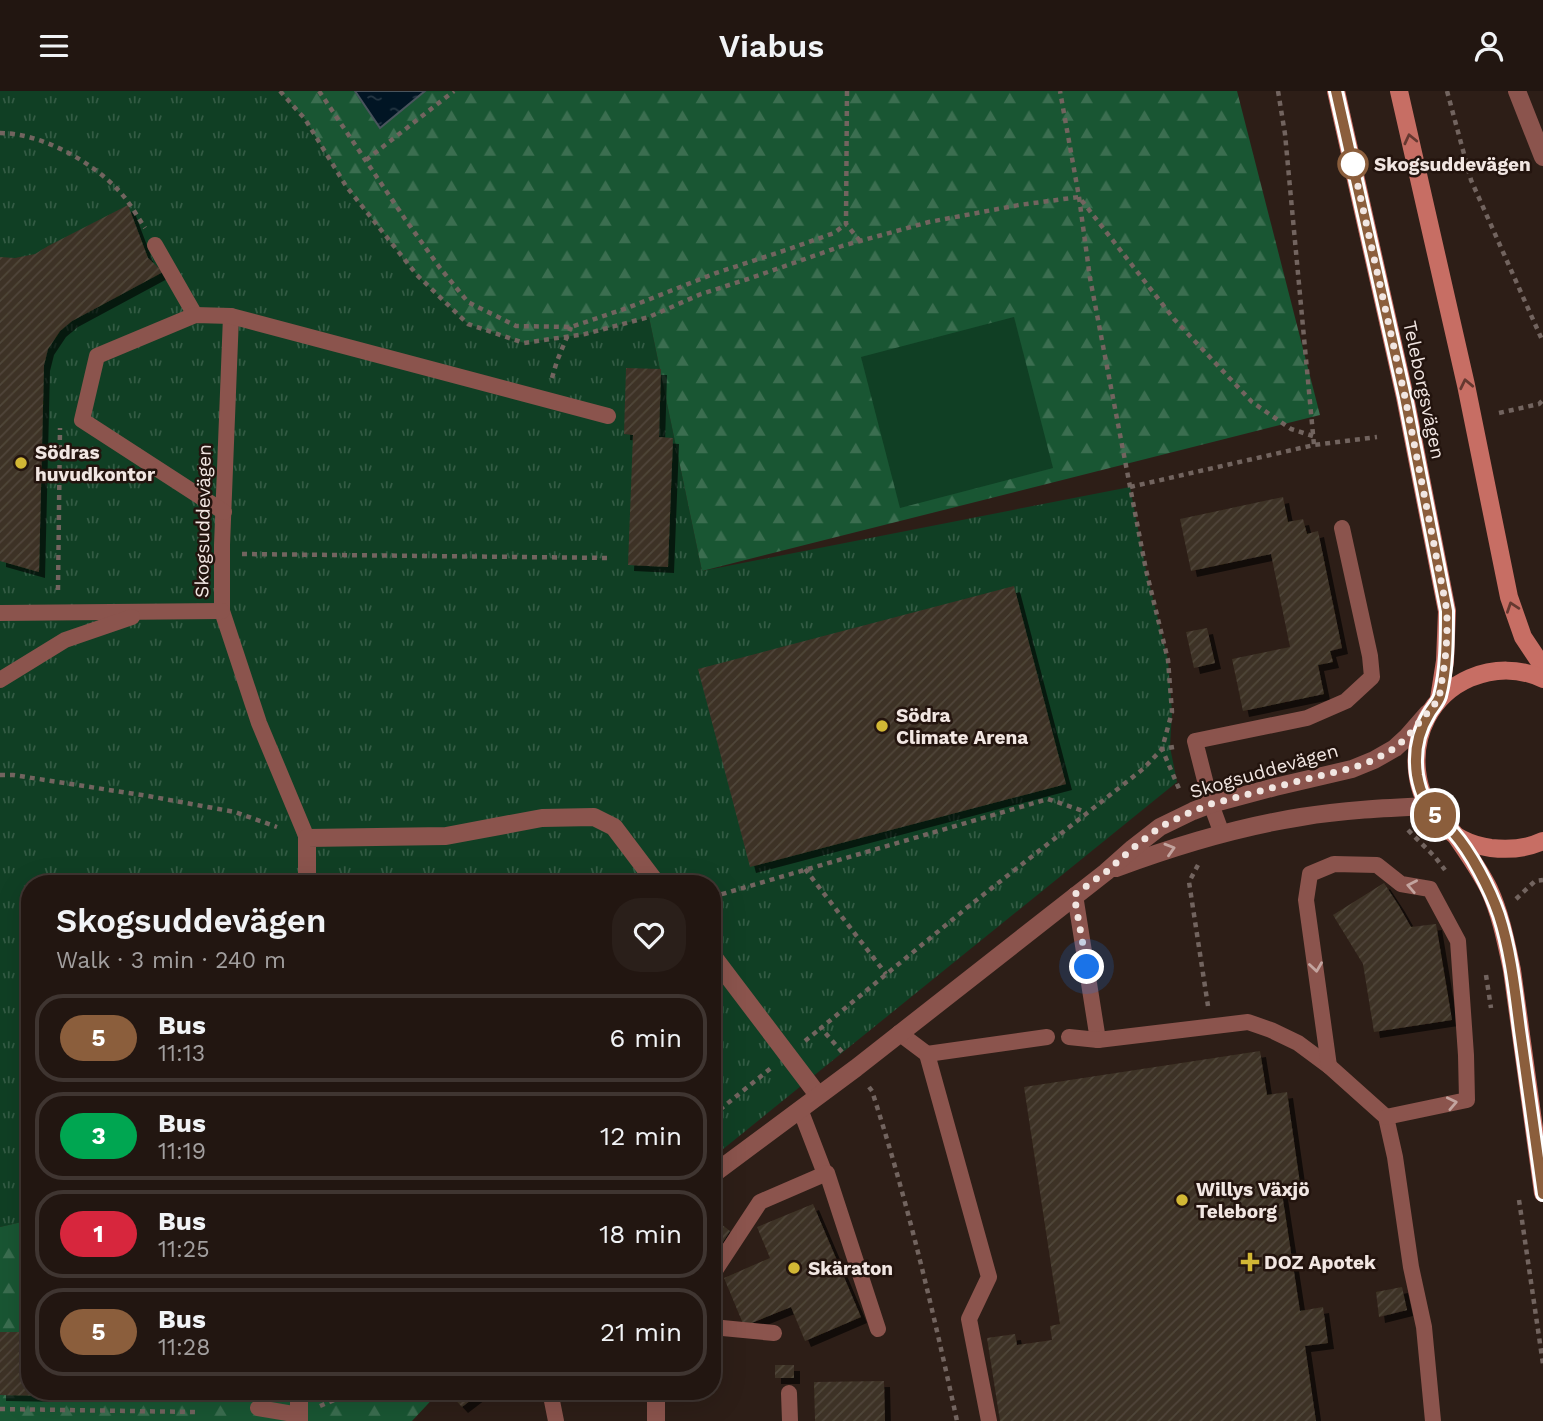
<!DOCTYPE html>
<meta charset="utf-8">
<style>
:root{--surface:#221611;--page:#2a1f1a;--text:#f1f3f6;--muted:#a29f9f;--line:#3f3531}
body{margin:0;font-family:"Work Sans",sans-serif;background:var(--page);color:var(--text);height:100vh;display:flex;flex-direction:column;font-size:26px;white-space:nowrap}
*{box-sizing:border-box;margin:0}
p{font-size:23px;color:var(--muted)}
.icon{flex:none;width:38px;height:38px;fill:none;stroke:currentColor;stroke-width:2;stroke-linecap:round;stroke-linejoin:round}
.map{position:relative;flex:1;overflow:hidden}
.panel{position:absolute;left:21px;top:784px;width:700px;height:525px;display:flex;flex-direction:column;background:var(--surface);border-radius:28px;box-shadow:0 7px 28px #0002,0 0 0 2px var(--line)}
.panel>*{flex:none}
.badge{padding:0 14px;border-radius:23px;font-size:24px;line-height:46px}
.you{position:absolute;width:35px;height:35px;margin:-18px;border:5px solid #fff;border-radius:50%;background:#1a73e8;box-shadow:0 0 0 10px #1a73e833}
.map>.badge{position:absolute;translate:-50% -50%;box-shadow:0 0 0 4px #fff}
.round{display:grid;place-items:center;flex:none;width:74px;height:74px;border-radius:28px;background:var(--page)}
.head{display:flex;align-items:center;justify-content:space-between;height:119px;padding:0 35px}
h1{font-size:33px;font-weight:600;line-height:52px}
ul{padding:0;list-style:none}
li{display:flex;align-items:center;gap:21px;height:88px;margin:0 14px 10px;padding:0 21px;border:4px solid var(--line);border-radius:28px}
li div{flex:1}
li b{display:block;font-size:26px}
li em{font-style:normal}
li .badge{min-width:77px;font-weight:700;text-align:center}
header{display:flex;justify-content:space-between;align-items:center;height:91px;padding:0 35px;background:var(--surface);font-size:32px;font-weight:600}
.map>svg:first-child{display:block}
.grass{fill:url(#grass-tufts)}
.forest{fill:url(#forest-firs)}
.pitch{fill:#103f24}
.water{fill:url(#water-ripples);stroke:#49545d;stroke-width:2}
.building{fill:url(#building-hatch);filter:url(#shadow)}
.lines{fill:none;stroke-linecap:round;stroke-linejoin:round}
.path{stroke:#72645f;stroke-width:4.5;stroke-dasharray:5 5;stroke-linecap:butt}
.lane{stroke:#8b544d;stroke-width:16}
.street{stroke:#8b544d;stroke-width:18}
.secondary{stroke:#c76e64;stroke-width:18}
.oneway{stroke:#653830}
.oneway2{stroke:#c3a49f}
.line-casing{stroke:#fff;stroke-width:16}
.line{stroke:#8b5e3c;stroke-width:10}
.walk{stroke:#f1e6e2;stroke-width:7;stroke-dasharray:0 12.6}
.stop-dot{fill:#fff;stroke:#8b5e3c;stroke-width:3.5}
.poi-dot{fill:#d2b735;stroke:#23140e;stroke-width:2.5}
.labels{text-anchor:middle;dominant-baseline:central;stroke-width:5;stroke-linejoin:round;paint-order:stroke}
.stop-label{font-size:19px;font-weight:bold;fill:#f1e6e2;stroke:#23140e;text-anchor:start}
.street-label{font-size:19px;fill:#f1e6e2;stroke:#23140e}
.poi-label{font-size:19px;font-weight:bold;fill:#f1e6e2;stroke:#23140e;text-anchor:start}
</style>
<header><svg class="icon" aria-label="menu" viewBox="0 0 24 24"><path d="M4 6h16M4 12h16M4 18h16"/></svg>Viabus<svg class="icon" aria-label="person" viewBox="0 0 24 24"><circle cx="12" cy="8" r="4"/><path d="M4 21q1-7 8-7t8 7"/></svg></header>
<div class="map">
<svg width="1543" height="1330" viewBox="0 0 1543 1330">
<defs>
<pattern id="grass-tufts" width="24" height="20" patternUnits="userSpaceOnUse" patternTransform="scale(1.75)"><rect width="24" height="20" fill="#103f24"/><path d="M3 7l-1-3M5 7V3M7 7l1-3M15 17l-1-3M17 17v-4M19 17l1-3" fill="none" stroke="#335b44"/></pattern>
<pattern id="forest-firs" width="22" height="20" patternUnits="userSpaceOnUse" patternTransform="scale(1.75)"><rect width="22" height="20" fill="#195633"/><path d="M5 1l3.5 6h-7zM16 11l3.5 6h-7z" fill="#3b6e50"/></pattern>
<pattern id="water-ripples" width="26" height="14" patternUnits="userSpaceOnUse" patternTransform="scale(1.75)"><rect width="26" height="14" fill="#011524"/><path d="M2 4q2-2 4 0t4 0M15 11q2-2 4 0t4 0" fill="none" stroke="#263744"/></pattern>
<pattern id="building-hatch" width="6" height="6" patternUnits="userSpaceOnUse" patternTransform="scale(1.75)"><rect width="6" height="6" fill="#3d3225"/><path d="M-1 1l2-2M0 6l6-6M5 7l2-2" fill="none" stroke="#50463a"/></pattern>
<filter id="shadow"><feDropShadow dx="6" dy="6" stdDeviation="0" flood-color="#0009"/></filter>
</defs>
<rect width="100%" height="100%" fill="#2d1e17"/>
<polygon class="grass" points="0,0 280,0 305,28 346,95 417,184 468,233 524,252 585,243 649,226 702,480 1130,396 1146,479 1168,569 1172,621 1170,656 1177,691 712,1067 712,793 30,793 30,1129 0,1136"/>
<g class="forest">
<polygon points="280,0 355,0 380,37 425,0 1237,0 1320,324 702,480 649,226 585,243 524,252 468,233 417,184 346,95 305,28"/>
<polygon points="30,1129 30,1300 440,1300 412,1330 0,1330 0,1136"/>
</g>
<polygon class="pitch" points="1014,226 1053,377 900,417 861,266"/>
<polygon class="water" points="355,0 425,0 380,37"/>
<g class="building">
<polygon points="128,114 148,167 163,181 72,230 60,240 48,258 44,274 39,481 0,470 0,166 15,167 35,163 48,155"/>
<polygon points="626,277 661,278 659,346 673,347 668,476 628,474 633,344 624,343"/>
<polygon points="1283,406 1288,431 1303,428 1307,443 1318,440 1342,557 1330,560 1333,571 1318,574 1324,603 1243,620 1232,568 1290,556 1271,463 1191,480 1180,428"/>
<polygon points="1014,495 1066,693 750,776 698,578"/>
<polygon points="1207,537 1215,572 1194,577 1186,541"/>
<polygon points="1384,792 1399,815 1411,836 1436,833 1452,929 1374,941 1363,873 1333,824"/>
<polygon points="1260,960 1267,1004 1287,1001 1300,1093 1281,1096 1300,1220 1323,1216 1328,1252 1305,1255 1316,1330 1000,1330 987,1247 1015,1243 1017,1254 1052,1249 1050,1235 1060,1233 1024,996"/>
<polygon points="813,1113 861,1226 805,1250 791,1216 744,1235 724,1187 770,1167 757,1136"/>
<polygon points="717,1130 730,1140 721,1154 712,1148 712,1137"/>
<polygon points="1402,1196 1407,1219 1379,1226 1376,1201"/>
<polygon points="0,1241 30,1241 30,1300 54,1300 54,1305 0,1304"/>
<rect x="775" y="1274" width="19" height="13"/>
<polygon points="884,1290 885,1330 815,1330 814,1291"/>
<polygon points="452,1300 477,1300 479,1303 462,1316 449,1302"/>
</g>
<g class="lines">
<g class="path">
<polyline points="280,0 305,28 346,95 417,184 468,233 524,252 585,243 649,226 701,203 748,188 842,155 929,131 1019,114 1079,106 1174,228 1252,311 1291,338 1313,345"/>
<polyline points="319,0 405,128 440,177 468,211 516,235 571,236 627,217 716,182 786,159 834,142 846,133"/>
<polyline points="847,0 846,133 860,150"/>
<polyline points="1278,0 1285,43 1314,354"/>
<polyline points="1447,0 1471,89 1543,251"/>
<path d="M 0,42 C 41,42 93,71 120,101 C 130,112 137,125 145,137"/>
<polyline points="366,69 454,0"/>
<polyline points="552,287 557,270 571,236"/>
<polyline points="1499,322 1539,313 1543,309"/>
<polyline points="1130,396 1314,354 1377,346"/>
<polyline points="242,463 612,467"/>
<polyline points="58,499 60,337"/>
<polyline points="1174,656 1162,658 1180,700"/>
<polyline points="0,684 13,684 148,705 235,721 277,736"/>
<polyline points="1408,739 1435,766 1445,779"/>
<polyline points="1198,774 1189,791 1208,915"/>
<polyline points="805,778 886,883"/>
<polyline points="712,806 1048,708 1086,721"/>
<polyline points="1516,808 1535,790 1543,789"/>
<polyline points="1486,884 1491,917"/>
<polyline points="805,950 821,937"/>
<polyline points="842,961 821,937 969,815 1143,678 1162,658 1172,621 1168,569 1146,479 1090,187 1079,106 1060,0"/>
<path d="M 869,996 L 872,1000 C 907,1108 933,1219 957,1330"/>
<polyline points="712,1025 771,977"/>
<polyline points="1519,1109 1543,1273"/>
<polyline points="320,1315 355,1300"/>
<polyline points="0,1318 195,1321"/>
</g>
<g class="lane">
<polyline points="155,154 195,224"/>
<polyline points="231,225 222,454 222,520 259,632 307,747"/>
<polyline points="224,421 82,329 97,265 195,224 231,225 608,325"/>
<polyline points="0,522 222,520"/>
<polyline points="0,589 65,549 132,526"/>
<polyline points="1222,743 1211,713 1195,650 1307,627 1346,610 1372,586 1370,565 1342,437"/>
<polyline points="1075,804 1098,949"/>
<polyline points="899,942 927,963"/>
<polyline points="1069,946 1098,949 1248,931 1271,939 1298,952 1329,975 1386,1026 1395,1066 1411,1176 1424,1236 1433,1330"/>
<polyline points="1329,975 1306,809 1310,783 1334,773 1377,774 1401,793 1430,798 1458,850 1466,964 1467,1009 1386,1026"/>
<polyline points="800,1018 825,1083"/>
<polyline points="712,1201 714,1181 760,1111 827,1082 878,1238"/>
<polyline points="712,1236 774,1242"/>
<polyline points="550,1300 556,1330"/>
<polyline points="789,1302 790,1330"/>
<polyline points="258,1317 299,1324"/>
<polyline points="989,1330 969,1228 989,1186 927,963 1047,946"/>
</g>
<g class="street">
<polyline points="1517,0 1543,66"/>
<path d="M 1116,777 C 1175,755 1238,736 1301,726 C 1343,719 1385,717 1428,715"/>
<polyline points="307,793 307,747 446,745 542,727 594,726 614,736 657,793"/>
<polyline points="712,864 818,1004"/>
<polyline points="712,1084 856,977 1106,781 1133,757 1160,736 1193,720 1211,713 1275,696 1352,678 1374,669 1395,657 1407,646 1428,622"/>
<polyline points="299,1330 299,1300"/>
<polyline points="656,1330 656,1300"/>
</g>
<g class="secondary">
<polyline points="1336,0 1405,306 1447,520 1445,570 1439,608"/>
<polyline points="1399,0 1466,294 1509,506 1523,546 1543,576"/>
<path d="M 1543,588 C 1520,577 1494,577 1470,587 C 1390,622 1402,745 1491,757 C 1509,759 1526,758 1543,750"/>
<path d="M 1453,741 C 1466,760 1479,778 1489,798 C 1501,824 1506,851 1512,879 L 1543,1102"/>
</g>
</g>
<defs><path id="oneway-chevron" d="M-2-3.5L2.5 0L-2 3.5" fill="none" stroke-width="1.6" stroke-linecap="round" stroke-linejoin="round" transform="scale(1.75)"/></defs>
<g class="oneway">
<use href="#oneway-chevron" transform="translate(1410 48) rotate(-103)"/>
<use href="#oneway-chevron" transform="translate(1466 293) rotate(-102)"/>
<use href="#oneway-chevron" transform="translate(1512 516) rotate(-109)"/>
</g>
<g class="oneway2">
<use href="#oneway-chevron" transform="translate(1170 758) rotate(-17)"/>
<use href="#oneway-chevron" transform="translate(1412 795) rotate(-169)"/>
<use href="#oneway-chevron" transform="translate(1316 876) rotate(82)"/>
<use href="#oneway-chevron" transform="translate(1452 1012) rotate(-12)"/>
</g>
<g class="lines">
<defs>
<path id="line" d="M 1336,0 L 1405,306 L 1447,520 C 1447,548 1447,578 1440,605 C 1438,612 1432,617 1429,623 C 1418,641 1414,663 1417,684 C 1420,701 1428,719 1440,731 C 1444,735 1449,737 1453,741 C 1471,761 1490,798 1499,824 C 1511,861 1515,901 1520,939 C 1528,994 1535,1048 1543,1103"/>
</defs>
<use href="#line" class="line-casing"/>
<use href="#line" class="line"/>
<polyline class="walk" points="1087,876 1074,804 1106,781 1133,757 1160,736 1193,720 1211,713 1275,696 1352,677 1374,669 1395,657 1407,646 1439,608 1445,570 1447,545 1447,520 1405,306 1353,73"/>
</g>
<circle class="stop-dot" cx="1353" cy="73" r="14"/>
<g class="poi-dot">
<circle cx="21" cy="372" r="7"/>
<circle cx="882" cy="635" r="7"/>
<circle cx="1182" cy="1109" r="7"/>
<path d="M1246.5 1160.5h7v7h7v7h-7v7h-7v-7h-7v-7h7z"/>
<circle cx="794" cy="1177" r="7"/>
</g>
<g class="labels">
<g class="stop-label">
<text x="1374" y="73">Skogsuddevägen</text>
</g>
<g class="street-label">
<text transform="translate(1424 299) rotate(78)">Teleborgsvägen</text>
<text transform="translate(203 430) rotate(-89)">Skogsuddevägen</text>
<text transform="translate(1264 680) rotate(-16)">Skogsuddevägen</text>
</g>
<g class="poi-label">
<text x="35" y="361">Södras<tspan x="35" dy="22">huvudkontor</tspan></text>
<text x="896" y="624">Södra<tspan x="896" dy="22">Climate Arena</tspan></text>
<text x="1196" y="1098">Willys Växjö<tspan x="1196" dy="22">Teleborg</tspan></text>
<text x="1264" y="1171">DOZ Apotek</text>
<text x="808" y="1177">Skäraton</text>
</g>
</g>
</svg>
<div class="you" style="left:1087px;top:876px"></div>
<b class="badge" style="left:1435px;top:724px;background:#8b5e3c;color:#fff">5</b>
<section class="panel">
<div class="head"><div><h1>Skogsuddevägen</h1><p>Walk · 3 min · 240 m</p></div><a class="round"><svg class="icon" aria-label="heart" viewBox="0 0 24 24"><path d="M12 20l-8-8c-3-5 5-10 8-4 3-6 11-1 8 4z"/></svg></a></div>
<ul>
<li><span class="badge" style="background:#8b5e3c;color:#fff">5</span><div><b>Bus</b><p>11:13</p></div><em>6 min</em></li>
<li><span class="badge" style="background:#00a651;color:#fff">3</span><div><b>Bus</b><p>11:19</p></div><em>12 min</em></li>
<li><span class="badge" style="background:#d7263d;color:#fff">1</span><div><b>Bus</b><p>11:25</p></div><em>18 min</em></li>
<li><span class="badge" style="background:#8b5e3c;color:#fff">5</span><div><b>Bus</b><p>11:28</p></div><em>21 min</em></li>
</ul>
</section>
</div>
